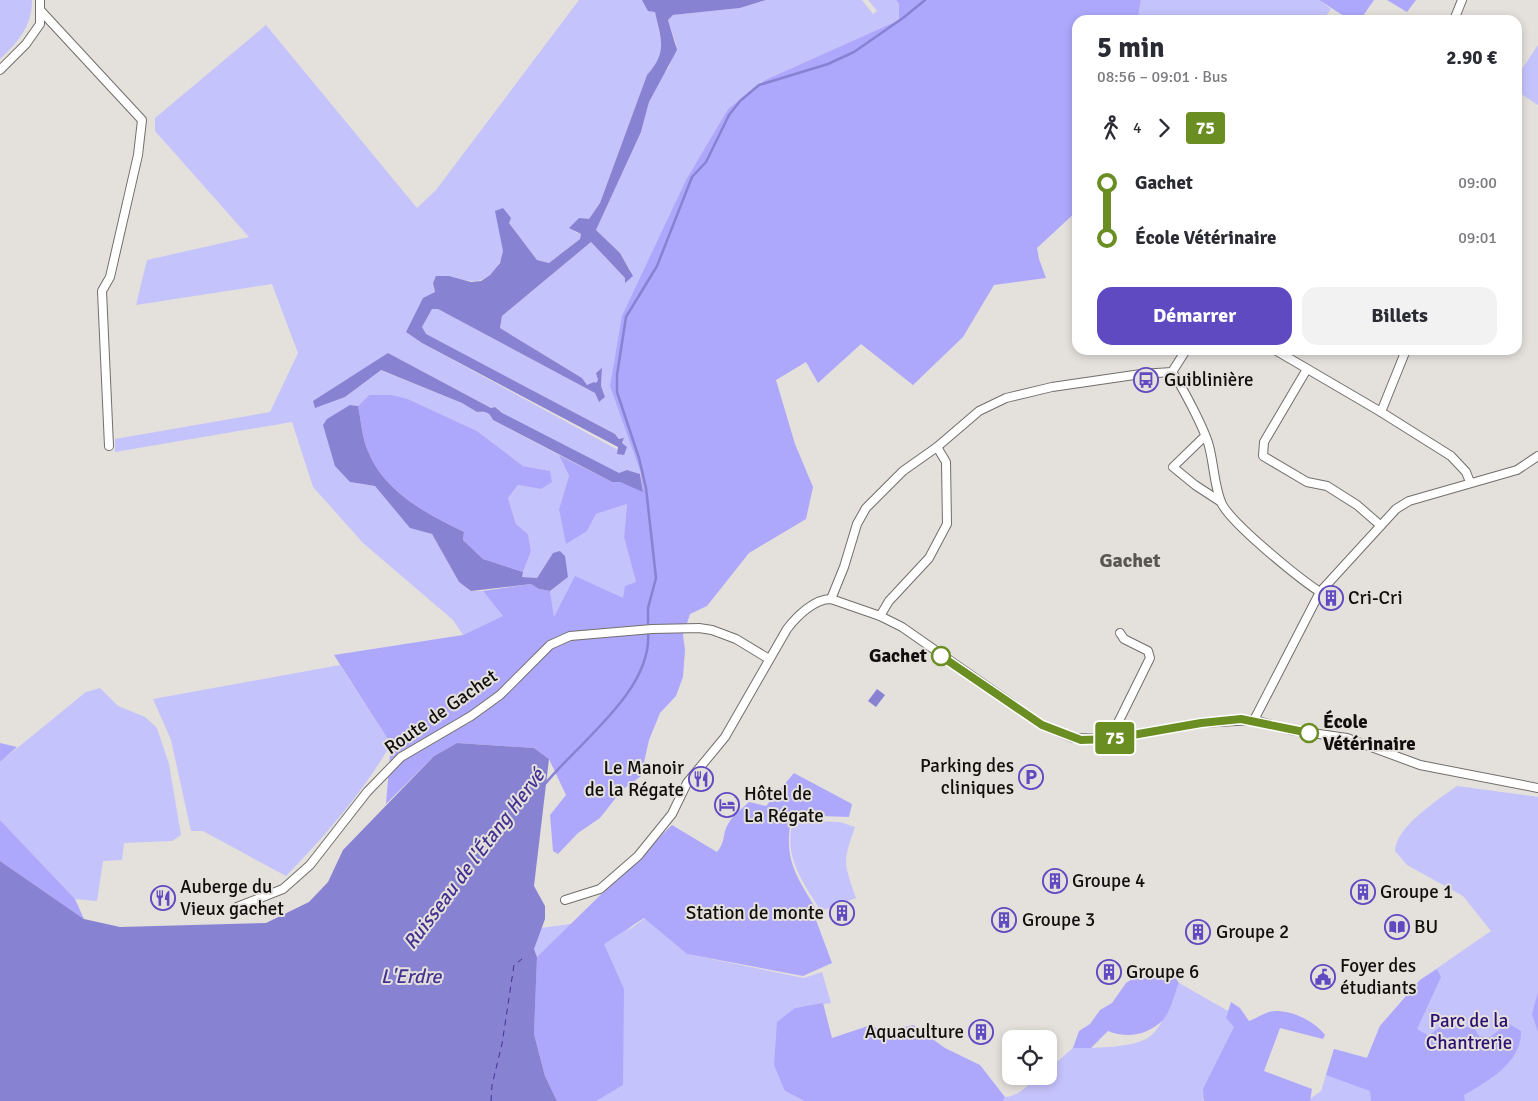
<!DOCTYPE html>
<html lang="fr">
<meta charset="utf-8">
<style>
:root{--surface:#fff;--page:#f2f2f3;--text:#2b2b33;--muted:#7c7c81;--accent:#5f4ac2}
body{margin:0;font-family:Signika,sans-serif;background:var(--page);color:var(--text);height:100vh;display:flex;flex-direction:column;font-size:19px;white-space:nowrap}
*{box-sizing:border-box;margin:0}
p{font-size:16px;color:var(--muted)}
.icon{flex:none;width:28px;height:28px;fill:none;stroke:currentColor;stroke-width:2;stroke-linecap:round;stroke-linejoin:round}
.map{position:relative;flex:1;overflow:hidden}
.side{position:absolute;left:1072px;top:15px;width:450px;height:340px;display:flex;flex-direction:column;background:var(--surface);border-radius:15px;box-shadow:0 2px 8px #0003}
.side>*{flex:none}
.badge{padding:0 10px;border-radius:4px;font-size:18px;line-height:32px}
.controls{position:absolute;left:1002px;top:1030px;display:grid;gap:10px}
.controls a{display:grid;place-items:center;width:55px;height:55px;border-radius:10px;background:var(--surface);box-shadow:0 2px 8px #0003;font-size:25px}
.map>.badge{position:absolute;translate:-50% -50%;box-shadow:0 0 0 2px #fff}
.legs{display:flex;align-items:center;gap:8px;height:55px;padding:0 25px;font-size:16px}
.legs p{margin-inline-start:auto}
.overview{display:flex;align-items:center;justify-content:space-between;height:85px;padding:0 25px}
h1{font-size:28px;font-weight:800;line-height:38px}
.action{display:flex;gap:10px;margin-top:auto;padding:10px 25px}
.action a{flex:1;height:58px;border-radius:15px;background:var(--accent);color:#fff;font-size:20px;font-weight:800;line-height:58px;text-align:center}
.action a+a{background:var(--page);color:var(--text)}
ul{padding:0 25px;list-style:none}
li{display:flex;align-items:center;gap:18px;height:55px;font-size:19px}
li i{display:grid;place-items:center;width:8px;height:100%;margin:0 6px;background:currentColor}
li i::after{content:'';width:12px;height:12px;margin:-6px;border:4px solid;border-radius:50%;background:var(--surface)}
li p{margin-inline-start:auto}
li:first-child i{background:linear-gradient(#0000 50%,currentColor 0)}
li:last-child i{background:linear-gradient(currentColor 50%,#0000 0)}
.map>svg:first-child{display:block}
.green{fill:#c5c3fc}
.forest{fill:#ada8fc}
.water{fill:#8882d3}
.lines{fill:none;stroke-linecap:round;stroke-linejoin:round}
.stream{stroke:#8882d3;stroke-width:2.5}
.ferry{stroke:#443292;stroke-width:1;stroke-dasharray:6 5;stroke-linecap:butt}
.street-casing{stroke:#726f6b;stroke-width:10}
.street{stroke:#fff;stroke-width:8}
.line-1-casing{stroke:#fff;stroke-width:11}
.line-1{stroke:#6b8e23;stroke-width:8}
.stop-1-dot{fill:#fff;stroke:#6b8e23;stroke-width:2.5}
.labels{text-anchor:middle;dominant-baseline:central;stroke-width:4;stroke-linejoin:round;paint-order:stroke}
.poi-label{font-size:19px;fill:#100f0d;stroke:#e4e0dc;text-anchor:start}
.stop-label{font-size:19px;font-weight:bold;fill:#100f0d;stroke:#e4e0dc;text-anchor:end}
.street-label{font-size:19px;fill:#100f0d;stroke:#e4e0dc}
.park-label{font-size:19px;fill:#2c1072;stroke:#e4e0dc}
.neighbourhood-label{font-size:20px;font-weight:bold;fill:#595652;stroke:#e4e0dc}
.water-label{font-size:20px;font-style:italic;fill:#443292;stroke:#e4e0dc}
</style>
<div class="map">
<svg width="1538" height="1101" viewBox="0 0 1538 1101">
<rect width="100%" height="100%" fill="#e4e0dc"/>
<g class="green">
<path d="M 0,0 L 32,0 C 32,26 18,42 0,59 Z"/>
<path d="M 579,0 L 642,0 L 655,12 L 663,50 L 657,64 L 647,75 L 600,203 L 589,219 L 574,232 L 581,234 L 580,239 L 549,263 L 537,260 L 509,223 L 503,208 C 502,223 504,237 503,251 C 503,258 499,264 495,269 C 473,297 455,265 433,283 L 435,292 L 406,332 L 422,343 L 618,450 L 626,449 L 627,447 L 622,443 L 624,439 L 620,439 L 615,434 L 425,334 L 422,327 L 432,308 L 438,309 L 595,393 L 599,401 L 605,397 L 601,386 L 602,369 L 596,373 L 598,380 L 596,383 L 587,385 L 582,378 L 500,328 L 502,316 L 591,242 L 625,278 L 631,271 L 620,253 L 596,230 L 641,132 L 649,102 L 661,77 L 669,67 L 676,44 L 668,20 L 673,15 L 740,8 L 766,0 L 862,0 L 873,14 L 877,11 L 868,0 L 896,0 L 899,4 L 899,20 L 765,80 L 728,109 L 687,178 L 640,474 L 627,470 L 619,474 L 501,413 L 496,407 L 491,408 L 388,353 L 324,404 L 345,397 L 380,370 L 462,403 L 477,412 C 486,411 489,412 493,420 L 559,455 L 569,476 L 559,509 L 587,531 L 596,514 L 627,504 L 624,537 L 636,582 L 623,599 L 554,618 L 550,591 L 568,577 L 553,553 L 537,578 L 521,577 L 531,551 L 528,534 L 516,524 L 508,498 L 518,485 L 541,489 L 550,471 L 523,466 L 477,431 L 408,399 L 369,395 L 358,406 L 350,405 L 350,482 L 375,486 L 410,527 L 432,534 L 459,582 L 471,591 L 483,591 L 504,616 L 463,635 L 453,620 L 363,543 L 313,487 L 292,422 L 115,452 L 115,439 L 270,412 L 298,353 L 272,284 L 136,305 L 147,260 L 249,237 L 155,131 L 155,118 L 266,25 L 417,208 L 436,190 Z"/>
<polygon points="1141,0 1319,0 1331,9 1323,20 1140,20 1138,19"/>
<polygon points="1538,45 1538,105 1518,92 1518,67 1522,69"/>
<path d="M 340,665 L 391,744 C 363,792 325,836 286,876 L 203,831 L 191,831 L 171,740 L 153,699 Z"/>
<polygon points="100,688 118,706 145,717 157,728 169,764 181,835 172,841 124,843 122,860 103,861 97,901 75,899 0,820 0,762 86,692"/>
<path d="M 1457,786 L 1538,797 L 1538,1101 L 1307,1101 L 1321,1091 L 1334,1049 L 1367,1058 L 1380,1026 L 1420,980 L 1491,931 L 1463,896 L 1407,865 L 1395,851 C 1396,826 1438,800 1457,786 Z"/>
<path d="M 793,820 L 840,822 L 855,827 C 842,864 844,862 856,898 L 821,911 C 802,881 783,856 793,820 Z"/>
<polygon points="644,914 625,933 645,918 687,954 804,978 822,972 831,1003 795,1008 785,1091 804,1101 557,1101 534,1034 537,957 534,949 541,928"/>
<path d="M 1179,983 L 1242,1019 L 1203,1101 L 1003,1101 L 1005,1097 C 1028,1094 1029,1076 1049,1076 L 1049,1069 L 1073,1048 C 1092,1048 1129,1048 1146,1039 C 1162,1031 1172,999 1179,983 Z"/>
</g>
<g class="forest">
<polygon points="896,0 1141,0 1138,18 1140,20 1078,20 1077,211 1037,248 1039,259 1046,278 994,285 963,337 913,385 861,344 818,383 806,362 776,380 795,444 813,487 806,519 749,553 707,606 690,614 683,635 685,650 683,677 676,696 660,713 649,740 641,776 622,790 600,818 578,833 558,854 553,851 550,815 566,795 549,759 534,748 457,743 434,756 386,804 391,744 334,655 463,635 503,616 483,591 531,584 539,589 550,591 554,617 575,576 623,598 625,586 636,582 624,537 627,504 596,514 587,531 566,544 559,509 569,476 559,455 612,482 620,482 643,491 640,470 610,386 622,316 687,178 728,109 765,80 899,20 899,4"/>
<polygon points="1319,0 1374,0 1360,20 1350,20"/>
<polygon points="1387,0 1416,0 1407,12"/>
<path d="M 369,395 L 391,395 L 408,399 L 477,431 L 523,466 L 550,471 L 552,482 L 541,489 L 518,485 L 508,498 L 516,524 L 528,534 L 531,551 L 523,572 L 483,559 L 463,540 L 464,532 C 427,514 384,492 368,451 C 362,438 361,420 358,406 Z"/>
<polygon points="0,743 17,747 0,762"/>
<path d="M 794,773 L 852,804 L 849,817 L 792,815 C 783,856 794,873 815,907 L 813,912 L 832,963 L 803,976 L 687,954 L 644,918 L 604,944 L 624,989 L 623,1085 L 596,1101 L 557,1101 L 545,1076 L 534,1034 L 537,957 L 672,825 L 717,852 C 726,841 722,836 727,826 C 734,813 740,811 749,802 L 766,806 Z"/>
<polygon points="0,820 75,899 84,919 0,861"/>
<path d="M 1437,969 L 1441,977 L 1417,1029 L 1429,1036 L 1444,1023 L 1474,1028 L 1479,1036 L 1489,1038 L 1508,1023 L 1521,1031 C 1522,1062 1489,1081 1464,1095 L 1465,1101 L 1371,1101 L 1370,1091 L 1326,1075 L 1334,1049 L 1367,1058 L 1380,1026 L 1420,980 Z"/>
<path d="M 1174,976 L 1179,983 C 1174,994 1171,1011 1163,1020 C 1148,1035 1127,1039 1108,1031 L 1091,1048 L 1073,1048 L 1079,1031 L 1090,1024 L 1100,1010 L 1112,1003 L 1126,983 L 1134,978 L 1168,978 Z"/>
<polygon points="1538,992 1538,1032 1532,1014"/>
<path d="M 1231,1002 L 1240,1008 L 1249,1021 C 1257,1018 1267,1011 1275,1011 C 1294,1011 1314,1021 1325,1035 L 1323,1039 L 1280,1028 L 1264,1071 L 1312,1089 L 1310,1101 L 1204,1101 L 1203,1089 L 1234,1027 L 1226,1018 Z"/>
<polygon points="823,1003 832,1038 871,1025 883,1032 913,1025 945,1048 980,1065 1005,1097 1003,1101 804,1101 785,1091 774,1065 777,1022 795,1008"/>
</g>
<g class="water">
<path d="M 642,0 L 766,0 L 740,8 L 673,15 L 668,20 L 677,50 L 649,102 L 641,132 L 596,230 L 620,253 L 633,276 L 625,283 L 625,278 L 591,242 L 502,316 L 500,328 L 582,378 L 587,385 L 594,382 L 596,383 L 598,380 L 596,373 L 602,368 L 601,386 L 605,397 L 599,402 L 595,393 L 438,309 L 432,309 L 422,327 L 426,334 L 615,434 L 619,439 L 624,438 L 622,443 L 627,447 L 624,455 L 617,454 L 618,447 L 422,343 L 406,332 L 423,298 L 435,292 L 433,283 L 436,276 L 449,276 L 471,282 L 481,281 L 490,275 L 500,263 L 503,251 L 495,211 L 503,208 L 511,218 L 509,223 L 537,260 L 549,263 L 580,239 L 581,234 L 569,228 L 579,218 L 589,219 L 600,203 L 647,75 C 668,52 661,40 655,12 L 648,11 Z"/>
<path d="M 388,353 L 491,408 L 495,407 L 502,413 L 619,473 L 627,470 L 640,474 L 643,492 L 620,482 L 612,482 L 493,420 C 489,412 486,411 477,412 L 462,403 L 381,370 L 345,397 L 315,408 L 313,401 Z"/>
<path d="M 350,405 L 358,406 C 361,420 362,438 368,451 C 384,492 427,514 464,532 L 463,540 L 483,559 L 523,572 L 522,577 L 537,578 L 553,553 L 560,551 L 565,556 L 568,577 L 550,591 L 539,589 L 531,584 L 471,591 L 459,582 L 432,534 L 410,528 L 375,486 L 350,482 L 335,466 L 323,425 L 327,419 Z"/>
<polygon points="877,689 885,695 876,707 868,701"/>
<polygon points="457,743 534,748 549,759 534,886 545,906 545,919 534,949 537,957 534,1034 545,1076 557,1101 0,1101 0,861 84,919 120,927 266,923 309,902 328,882 343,850 434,756"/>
</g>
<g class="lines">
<g class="stream">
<polyline points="648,623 648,608 656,578 646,488 639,458 617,392 617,375 626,317 657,266 692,177 706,162 729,115 740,101 759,85 828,64 854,52 903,18 925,0"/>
<path d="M 545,784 C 578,743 653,690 648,632"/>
</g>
<polyline class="ferry" points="491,1101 492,1085 502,1044 514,965 522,959"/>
<defs>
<g id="street">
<polyline points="41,11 142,120 138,155 110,277 102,291 109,446"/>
<polyline points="1454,20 1462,0"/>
<polyline points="0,70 26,44 40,24 40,0"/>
<polyline points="1275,350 1381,412 1451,456 1466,472 1470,482"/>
<polyline points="1307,369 1264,442 1263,456 1307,482 1327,486 1357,505 1380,525"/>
<path d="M 1172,372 C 1182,386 1205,430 1209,446 C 1214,465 1214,484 1221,502 C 1229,522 1300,579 1320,592"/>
<polyline points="1381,412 1406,350"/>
<polyline points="1205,436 1173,467 1195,485 1221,502"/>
<polyline points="831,599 844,567 857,524 866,508 903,471 937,447 979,411 1006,398 1052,387 1141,374 1172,372 1186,350"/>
<polyline points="880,616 889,601 929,558 947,524 946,462 937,447"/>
<polyline points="1254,720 1320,592 1396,509 1409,501 1517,470 1538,456"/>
<polyline points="1110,739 1150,658 1148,651 1124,639 1120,633"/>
<path d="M 565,900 L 600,889 L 638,856 L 672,814 L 687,783 L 725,737 L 787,629 C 797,616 814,599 831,599 L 880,616 L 902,627 L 1042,725 L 1073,738 L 1110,739 L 1201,723 L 1254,720 L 1291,730 L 1347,738 L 1420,765 L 1538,788"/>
<polyline points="237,907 283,889 310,865 367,792 401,757 471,716 500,695 550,645 570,636 652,629 699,628 712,630 736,639 769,659"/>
</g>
</defs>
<use href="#street" class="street-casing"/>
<use href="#street" class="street"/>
</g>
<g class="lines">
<defs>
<polyline id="line-1" points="941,656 1042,725 1081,740 1110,739 1201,723 1241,719 1309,733"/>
</defs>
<use href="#line-1" class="line-1-casing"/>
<use href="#line-1" class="line-1"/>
</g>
<defs>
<symbol id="bus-ring" viewBox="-11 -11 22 22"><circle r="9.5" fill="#e4e0dc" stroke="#5f4ac2" stroke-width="1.5"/><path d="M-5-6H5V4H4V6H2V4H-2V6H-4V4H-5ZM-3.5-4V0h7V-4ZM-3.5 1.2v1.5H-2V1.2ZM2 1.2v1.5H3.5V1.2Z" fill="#5f4ac2"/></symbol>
<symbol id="building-ring" viewBox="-11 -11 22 22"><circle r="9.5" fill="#e4e0dc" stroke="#5f4ac2" stroke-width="1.5"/><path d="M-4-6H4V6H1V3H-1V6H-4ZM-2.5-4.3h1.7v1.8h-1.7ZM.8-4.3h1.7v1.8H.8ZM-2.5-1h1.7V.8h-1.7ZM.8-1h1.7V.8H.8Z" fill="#5f4ac2"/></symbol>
<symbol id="parking-ring" viewBox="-11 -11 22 22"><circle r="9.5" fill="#e4e0dc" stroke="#5f4ac2" stroke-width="1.5"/><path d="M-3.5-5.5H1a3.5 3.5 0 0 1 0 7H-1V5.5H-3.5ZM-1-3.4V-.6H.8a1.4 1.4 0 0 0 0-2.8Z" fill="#5f4ac2"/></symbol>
<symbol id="restaurant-ring" viewBox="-11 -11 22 22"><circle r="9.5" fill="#e4e0dc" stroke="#5f4ac2" stroke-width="1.5"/><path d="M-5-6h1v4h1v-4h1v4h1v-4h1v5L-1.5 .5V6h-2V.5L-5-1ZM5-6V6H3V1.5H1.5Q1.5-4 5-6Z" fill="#5f4ac2"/></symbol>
<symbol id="hotel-ring" viewBox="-11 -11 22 22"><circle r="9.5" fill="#e4e0dc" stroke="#5f4ac2" stroke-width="1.5"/><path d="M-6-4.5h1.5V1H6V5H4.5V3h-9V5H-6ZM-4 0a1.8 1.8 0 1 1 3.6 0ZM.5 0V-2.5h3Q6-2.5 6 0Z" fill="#5f4ac2"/></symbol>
<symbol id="library-ring" viewBox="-11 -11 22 22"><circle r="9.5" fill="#e4e0dc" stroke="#5f4ac2" stroke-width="1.5"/><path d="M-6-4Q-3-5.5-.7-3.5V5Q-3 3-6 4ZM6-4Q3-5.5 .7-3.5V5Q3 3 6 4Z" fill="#5f4ac2"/></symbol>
<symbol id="civic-ring" viewBox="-11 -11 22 22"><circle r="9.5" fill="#e4e0dc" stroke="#5f4ac2" stroke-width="1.5"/><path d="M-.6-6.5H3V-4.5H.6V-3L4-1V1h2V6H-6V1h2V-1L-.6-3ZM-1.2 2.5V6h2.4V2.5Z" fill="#5f4ac2"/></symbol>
</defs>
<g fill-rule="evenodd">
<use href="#bus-ring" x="1132" y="366" width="28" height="28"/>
<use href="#building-ring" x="1317" y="584" width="28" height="28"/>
<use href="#parking-ring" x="1017" y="763" width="28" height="28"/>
<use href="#restaurant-ring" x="687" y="765" width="28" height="28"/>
<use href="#hotel-ring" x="713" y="791" width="28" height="28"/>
<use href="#building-ring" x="1041" y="867" width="28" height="28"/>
<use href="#building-ring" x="1349" y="878" width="28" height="28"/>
<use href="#restaurant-ring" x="149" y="884" width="28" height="28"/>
<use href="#building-ring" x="828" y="899" width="28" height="28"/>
<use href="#building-ring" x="990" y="906" width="28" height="28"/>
<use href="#library-ring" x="1383" y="913" width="28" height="28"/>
<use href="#building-ring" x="1184" y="918" width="28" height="28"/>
<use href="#building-ring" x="1095" y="958" width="28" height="28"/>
<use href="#civic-ring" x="1309" y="963" width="28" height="28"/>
<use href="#building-ring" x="967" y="1018" width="28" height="28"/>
</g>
<g class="stop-1-dot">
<circle cx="941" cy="656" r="9"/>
<circle cx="1309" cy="733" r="9"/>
</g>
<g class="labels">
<g class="poi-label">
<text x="1164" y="380">Guiblinière</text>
<text x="1348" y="598">Cri-Cri</text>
<text x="1014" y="766" text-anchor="end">Parking des<tspan x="1014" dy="22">cliniques</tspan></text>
<text x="684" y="768" text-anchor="end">Le Manoir<tspan x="684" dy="22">de la Régate</tspan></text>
<text x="744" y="794">Hôtel de<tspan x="744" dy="22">La Régate</tspan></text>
<text x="1072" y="881">Groupe 4</text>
<text x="180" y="887">Auberge du<tspan x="180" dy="22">Vieux gachet</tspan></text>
<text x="1380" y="892">Groupe 1</text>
<text x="824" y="913" text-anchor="end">Station de monte</text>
<text x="1022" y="920">Groupe 3</text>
<text x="1414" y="927">BU</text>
<text x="1216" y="932">Groupe 2</text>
<text x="1340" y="966">Foyer des<tspan x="1340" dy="22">étudiants</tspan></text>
<text x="1126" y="972">Groupe 6</text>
<text x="964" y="1032" text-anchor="end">Aquaculture</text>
</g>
<g class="stop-label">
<text x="927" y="656">Gachet</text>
<text x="1323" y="722" text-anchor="start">École<tspan x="1323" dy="22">Vétérinaire</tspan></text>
</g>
<g class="street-label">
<text transform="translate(441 712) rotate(-35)">Route de Gachet</text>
</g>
<g class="park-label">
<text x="1469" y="1021">Parc de la<tspan x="1469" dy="22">Chantrerie</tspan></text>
</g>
<g class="neighbourhood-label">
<text x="1130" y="560">Gachet</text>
</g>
<g class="water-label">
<text transform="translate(474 859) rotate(-53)">Ruisseau de l'Étang Hervé</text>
<text x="411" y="976">L'Erdre</text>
</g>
</g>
</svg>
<div class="controls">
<a><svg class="icon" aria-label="locate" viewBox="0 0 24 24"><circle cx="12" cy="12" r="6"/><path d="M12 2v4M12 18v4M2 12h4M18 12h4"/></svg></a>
</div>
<b class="badge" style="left:1115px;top:738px;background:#6b8e23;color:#fff">75</b>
<section class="side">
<div class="overview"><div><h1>5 min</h1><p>08:56 – 09:01 · Bus</p></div><b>2.90 €</b></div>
<div class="legs"><svg class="icon" aria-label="walk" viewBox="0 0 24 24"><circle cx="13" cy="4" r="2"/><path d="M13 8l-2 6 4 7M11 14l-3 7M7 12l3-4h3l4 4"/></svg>4<svg class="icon" aria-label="forward" viewBox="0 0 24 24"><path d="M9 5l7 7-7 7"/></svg><b class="badge" style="background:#6b8e23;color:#fff">75</b></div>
<ul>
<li><i style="color:#6b8e23"></i><b>Gachet</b><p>09:00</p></li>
<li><i style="color:#6b8e23"></i><b>École Vétérinaire</b><p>09:01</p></li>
</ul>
<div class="action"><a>Démarrer</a><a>Billets</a></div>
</section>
</div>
